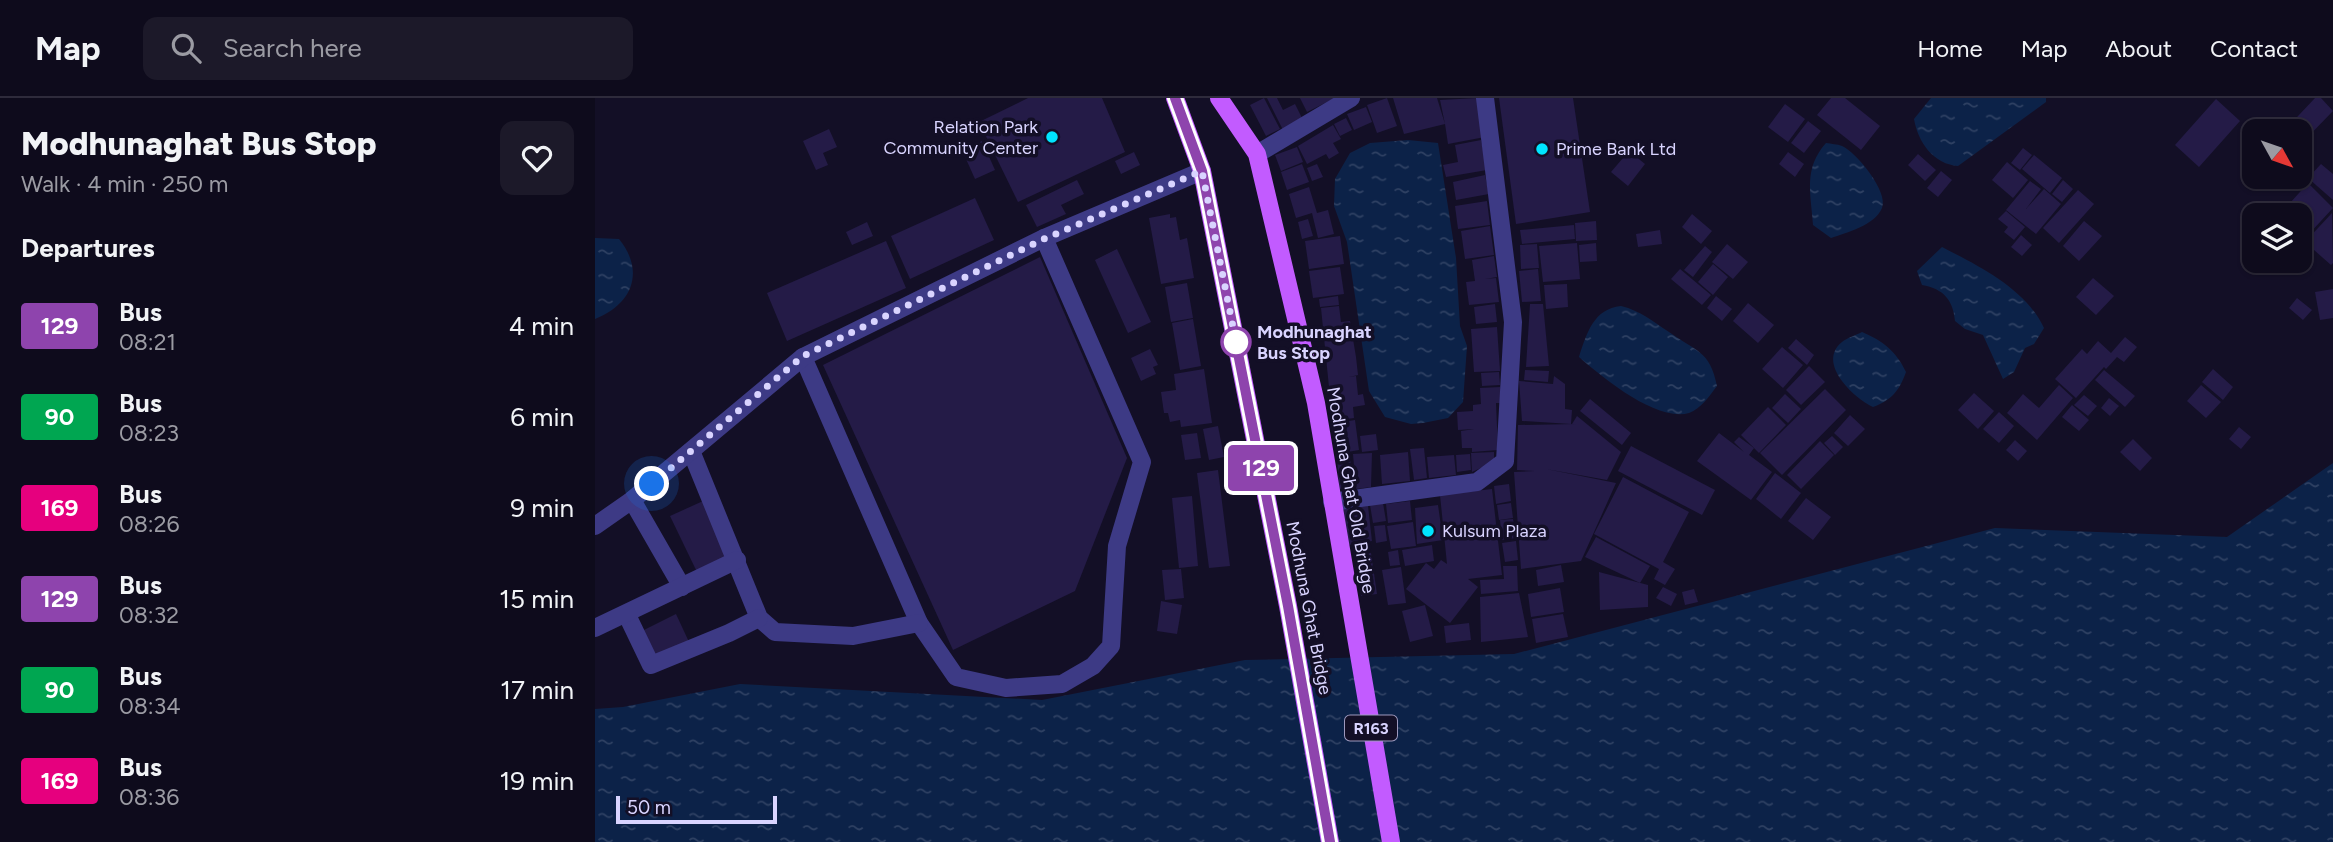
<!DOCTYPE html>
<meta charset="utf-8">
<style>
:root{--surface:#0e0b1c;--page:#1c1929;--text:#f1f3f6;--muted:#9b9ba3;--line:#2e2b3b}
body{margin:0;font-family:Figtree,sans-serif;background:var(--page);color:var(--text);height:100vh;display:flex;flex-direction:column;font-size:26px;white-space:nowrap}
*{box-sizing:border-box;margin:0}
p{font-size:23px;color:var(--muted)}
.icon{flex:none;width:38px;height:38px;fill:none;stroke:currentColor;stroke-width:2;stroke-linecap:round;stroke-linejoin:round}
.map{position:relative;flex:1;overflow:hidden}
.drawer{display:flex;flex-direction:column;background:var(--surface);width:595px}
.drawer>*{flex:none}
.badge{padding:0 14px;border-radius:5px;font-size:24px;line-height:46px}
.needle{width:46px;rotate:130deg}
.buttons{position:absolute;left:1647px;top:21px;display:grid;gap:14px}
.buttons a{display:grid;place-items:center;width:70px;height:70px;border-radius:14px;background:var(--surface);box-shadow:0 2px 5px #0004,0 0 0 2px var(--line);font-size:35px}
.scale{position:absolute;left:21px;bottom:18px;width:161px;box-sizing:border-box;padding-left:7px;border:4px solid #d9d4ff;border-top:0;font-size:19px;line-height:24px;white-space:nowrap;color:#d9d4ff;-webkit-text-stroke:5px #130f26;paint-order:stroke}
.you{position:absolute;width:35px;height:35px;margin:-18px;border:5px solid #fff;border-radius:50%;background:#1a73e8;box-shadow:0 0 0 10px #1a73e833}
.map>.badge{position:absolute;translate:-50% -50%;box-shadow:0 0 0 4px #fff}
h2{padding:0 21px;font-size:26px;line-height:63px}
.round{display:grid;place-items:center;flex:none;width:74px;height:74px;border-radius:14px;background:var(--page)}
.overview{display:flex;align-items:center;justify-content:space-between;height:119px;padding:0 21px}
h1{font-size:33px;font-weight:800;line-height:52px}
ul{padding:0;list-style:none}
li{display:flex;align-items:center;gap:21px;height:91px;padding:0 21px}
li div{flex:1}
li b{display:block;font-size:26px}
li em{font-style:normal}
li .badge{min-width:77px;font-weight:700;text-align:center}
header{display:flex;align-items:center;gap:42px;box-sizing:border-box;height:98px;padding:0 35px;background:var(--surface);border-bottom:2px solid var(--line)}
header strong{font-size:33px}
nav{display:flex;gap:38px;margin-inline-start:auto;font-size:24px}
.search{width:490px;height:63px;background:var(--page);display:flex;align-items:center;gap:18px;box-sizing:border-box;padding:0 24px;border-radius:14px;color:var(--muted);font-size:26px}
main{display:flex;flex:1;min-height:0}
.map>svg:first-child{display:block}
.water{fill:url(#water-ripples)}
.building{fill:#241b47}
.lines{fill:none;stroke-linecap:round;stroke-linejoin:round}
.minor{stroke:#3d3a85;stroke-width:18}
.major{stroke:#c25bff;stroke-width:18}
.line-casing{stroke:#fff;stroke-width:16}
.line{stroke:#8e44ad;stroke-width:10}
.walk{stroke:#d9d4ff;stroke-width:7;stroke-dasharray:0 12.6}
.poi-dot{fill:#00e5ff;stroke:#130f26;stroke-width:2.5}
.stop-dot{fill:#fff;stroke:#8e44ad;stroke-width:3.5}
.labels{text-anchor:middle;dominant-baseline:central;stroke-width:7;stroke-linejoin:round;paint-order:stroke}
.shield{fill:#130f26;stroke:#9e99be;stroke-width:2}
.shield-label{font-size:16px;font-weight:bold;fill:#d9d4ff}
.poi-label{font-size:18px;fill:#d9d4ff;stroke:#130f26;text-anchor:start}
.stop-label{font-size:18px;font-weight:bold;fill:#d9d4ff;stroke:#130f26;text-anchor:start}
.street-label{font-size:18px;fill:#d9d4ff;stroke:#130f26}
</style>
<header>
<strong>Map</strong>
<div class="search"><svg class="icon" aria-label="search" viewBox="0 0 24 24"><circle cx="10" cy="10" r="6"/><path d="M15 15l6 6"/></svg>Search here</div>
<nav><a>Home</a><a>Map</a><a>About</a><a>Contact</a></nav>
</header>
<main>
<section class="drawer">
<div class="overview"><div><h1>Modhunaghat Bus Stop</h1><p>Walk · 4 min · 250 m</p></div><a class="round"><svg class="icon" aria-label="heart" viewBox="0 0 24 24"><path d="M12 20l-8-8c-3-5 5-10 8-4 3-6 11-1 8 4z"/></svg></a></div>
<h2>Departures</h2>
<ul>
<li><span class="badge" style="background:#8e44ad;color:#fff">129</span><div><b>Bus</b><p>08:21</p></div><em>4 min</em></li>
<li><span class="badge" style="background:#00a651;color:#fff">90</span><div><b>Bus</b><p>08:23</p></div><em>6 min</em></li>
<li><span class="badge" style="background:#e6007e;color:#fff">169</span><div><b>Bus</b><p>08:26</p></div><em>9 min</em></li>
<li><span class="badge" style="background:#8e44ad;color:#fff">129</span><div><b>Bus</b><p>08:32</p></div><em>15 min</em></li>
<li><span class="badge" style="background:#00a651;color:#fff">90</span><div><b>Bus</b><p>08:34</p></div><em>17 min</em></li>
<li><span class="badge" style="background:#e6007e;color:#fff">169</span><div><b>Bus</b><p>08:36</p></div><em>19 min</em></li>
</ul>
</section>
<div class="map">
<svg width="1738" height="744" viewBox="0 0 1738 744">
<defs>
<pattern id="water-ripples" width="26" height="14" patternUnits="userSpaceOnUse" patternTransform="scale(1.75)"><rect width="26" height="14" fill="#0c2248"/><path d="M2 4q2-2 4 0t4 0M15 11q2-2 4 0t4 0" fill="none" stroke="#2f4163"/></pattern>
</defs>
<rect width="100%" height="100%" fill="#130f26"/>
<g class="water">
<path d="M 1336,0 L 1451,0 L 1451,4 L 1363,68 C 1338,66 1323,44 1319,21 Z"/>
<polygon points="813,42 843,45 861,160 865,228 872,248 868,304 853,320 828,325 816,326 790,319 774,293 752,144 739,108 740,81 755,55 775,45"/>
<path d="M 1231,45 C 1236,46 1242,46 1247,48 C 1261,54 1294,94 1287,110 C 1280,127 1251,135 1236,140 L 1218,127 C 1216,95 1208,71 1231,45 Z"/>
<path d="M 0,140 L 24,141 C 50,173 38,206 0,221 Z"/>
<path d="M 1347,149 C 1384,168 1431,191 1449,230 L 1439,246 L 1430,250 L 1419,274 L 1408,281 L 1388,237 L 1370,231 L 1360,223 C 1358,202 1349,191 1327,187 L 1322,173 Z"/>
<path d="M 1026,208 C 1046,213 1057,223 1074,234 C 1100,253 1115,252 1122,288 C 1115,297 1106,311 1094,315 C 1061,324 1007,279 984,259 C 992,234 999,211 1026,208 Z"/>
<path d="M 1267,234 C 1288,243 1301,253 1311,274 C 1304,293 1297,302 1278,309 C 1259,300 1221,265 1247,244 C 1252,240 1261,237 1267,234 Z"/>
<polygon points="1738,365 1738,744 0,744 0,611 28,609 145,586 447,602 650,562 919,556 1400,430 1632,439"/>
</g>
<g class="building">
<polygon points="433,0 507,0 530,54 423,104 384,24"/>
<polygon points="669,0 685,31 671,38 655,7"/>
<polygon points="672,0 682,0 688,12 700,6 708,22 688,32"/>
<polygon points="705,0 740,0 712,14"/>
<polygon points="792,0 802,28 782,35 772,7"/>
<polygon points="798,0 842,0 850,26 845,2 883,0 890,39 853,46 850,26 809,36"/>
<polygon points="904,0 978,0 995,114 921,126"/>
<polygon points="1236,0 1250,0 1285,28 1266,52 1222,17"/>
<polygon points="1720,0 1726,0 1738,13 1704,48 1704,33 1689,33"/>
<polygon points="1621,1 1645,23 1604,69 1580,47"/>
<polygon points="1190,6 1210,21 1193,44 1173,29"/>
<polygon points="771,9 777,24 759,32 752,16"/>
<polygon points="751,20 757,32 745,38 739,26"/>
<polygon points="1213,23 1226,33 1209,55 1196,45"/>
<polygon points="738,27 746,41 738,45 744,55 734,61 731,56 712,66 703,48"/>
<polygon points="234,31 242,49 228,55 233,67 221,72 208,43"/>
<polygon points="886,42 892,72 851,79 848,67 863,64 860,47"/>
<polygon points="387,43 400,72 380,81 367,52"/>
<polygon points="702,49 708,64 686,73 680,57"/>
<polygon points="1428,50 1437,57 1425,72 1416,65"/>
<polygon points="1034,53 1050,66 1033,88 1016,74"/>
<polygon points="539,54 545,67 526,76 520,63"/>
<polygon points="1193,54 1209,66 1200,79 1184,66"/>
<polygon points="1323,56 1341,72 1330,83 1313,67"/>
<polygon points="1439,57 1467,80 1455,95 1427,71"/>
<polygon points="1412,64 1433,82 1418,100 1397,82"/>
<polygon points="707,66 714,84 692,92 686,74"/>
<polygon points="722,66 728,79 717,83 712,70"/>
<polygon points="1726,66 1738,76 1738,102 1713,80"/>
<polygon points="1346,73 1357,82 1343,99 1332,90"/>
<polygon points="890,77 894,96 861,102 858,84"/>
<polygon points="482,82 489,96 466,107 471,116 442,129 431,107"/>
<polygon points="1468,82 1478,91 1467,104 1457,96"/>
<polygon points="1435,83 1446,91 1431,111 1449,91 1466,106 1441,136 1411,112"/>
<polygon points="1713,85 1738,110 1713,137 1704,130 1704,117 1691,117 1687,114"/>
<polygon points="714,89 722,115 733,112 739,136 723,140 717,115 701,120 694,96"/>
<polygon points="1483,92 1499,106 1464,145 1448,130"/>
<polygon points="380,100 399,142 315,181 296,138"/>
<polygon points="892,103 895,127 863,131 860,108"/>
<polygon points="1411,113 1430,129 1419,142 1409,134 1413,129 1403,121"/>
<polygon points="1737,115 1738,165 1736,167 1710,144"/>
<polygon points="575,116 575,120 581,119 585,142 592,140 599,180 566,186 554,120"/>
<polygon points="1097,116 1117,133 1106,146 1087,129"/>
<polygon points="713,121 718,138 707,141 703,124"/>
<polygon points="1001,123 1002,142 981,143 980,125"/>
<polygon points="1489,123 1507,138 1484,163 1468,148"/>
<polygon points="272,124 278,138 257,147 251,134"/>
<polygon points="979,127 980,141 927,146 925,132"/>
<polygon points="895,128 899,157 870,161 866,133"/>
<polygon points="1065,132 1067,146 1043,149 1041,136"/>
<polygon points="1426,137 1437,147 1427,158 1416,149"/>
<polygon points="745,138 749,166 714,171 710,143"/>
<polygon points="291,143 311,190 192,243 172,195"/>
<polygon points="982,145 985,181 948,184 944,148"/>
<polygon points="1001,145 1002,163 985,164 984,147"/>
<polygon points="942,146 944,170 926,171 925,147"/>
<polygon points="1132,146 1153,164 1138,181 1117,164"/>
<polygon points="1110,148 1117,154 1098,179 1089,172"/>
<polygon points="522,151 556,224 533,235 500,162"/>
<polygon points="899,158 902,179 890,181 901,180 904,204 874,207 871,184 880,183 877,162"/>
<polygon points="445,159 532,360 480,493 358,552 228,267"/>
<polygon points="1118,166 1133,179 1118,197 1103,184"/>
<polygon points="745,169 749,196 718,200 714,173"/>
<polygon points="943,171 946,203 927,204 924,173"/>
<polygon points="1085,171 1116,197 1107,207 1076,181"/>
<polygon points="1498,180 1519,198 1501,217 1481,199"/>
<polygon points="592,185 598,220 576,224 570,189"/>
<polygon points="972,186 973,209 951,211 949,187"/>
<polygon points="1738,191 1738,220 1725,222 1720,194"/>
<polygon points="743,198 744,207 725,209 724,201"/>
<polygon points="1121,198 1137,211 1127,223 1112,210"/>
<polygon points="1702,200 1717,212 1708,222 1694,210"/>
<polygon points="1153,205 1179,227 1163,245 1138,223"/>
<polygon points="900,206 902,224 881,226 879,209"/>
<polygon points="935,206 948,206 954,268 931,269"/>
<polygon points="744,208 746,224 755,223 761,259 763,277 754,279 761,278 763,297 768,296 770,307 758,309 759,320 737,323 735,301 749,299 735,299 726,210"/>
<polygon points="598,221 606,268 585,272 577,225"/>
<polygon points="902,229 905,273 879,274 876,231"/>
<polygon points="1530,239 1542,249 1529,264 1522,259 1511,271 1509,269 1481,300 1460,281 1487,251 1492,256 1503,243 1516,255"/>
<polygon points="1201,241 1219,257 1212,267 1193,250"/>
<polygon points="1187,249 1208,267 1188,290 1167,271"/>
<polygon points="555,251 563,267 558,269 561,276 546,283 536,260"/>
<polygon points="1214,268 1230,284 1206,307 1191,292"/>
<polygon points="609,271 617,325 586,329 585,322 575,324 573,315 569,315 566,294 581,292 579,276"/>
<polygon points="1618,271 1638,289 1628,302 1607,284"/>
<polygon points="930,272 954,273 953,284 929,282"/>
<polygon points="1509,272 1540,298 1530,309 1500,282"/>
<polygon points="904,274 905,287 887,288 886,275"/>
<polygon points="959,278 970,286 970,311 977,312 976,326 927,323 924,283 958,286"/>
<polygon points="1464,287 1478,300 1442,342 1412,315 1428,296 1444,310"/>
<polygon points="1606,287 1626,304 1611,320 1592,303"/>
<polygon points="905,289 906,305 901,305 903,352 877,354 877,350 867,350 866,333 879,331 863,332 862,314 878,313 878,307 886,306 885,290"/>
<polygon points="1230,291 1251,312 1187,377 1165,355"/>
<polygon points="1379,295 1399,313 1383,331 1363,312"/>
<polygon points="1190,296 1206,311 1193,325 1177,310"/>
<polygon points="1489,297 1502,308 1493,318 1479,307"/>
<polygon points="1514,300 1524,308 1515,318 1506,310"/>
<polygon points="995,301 1036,335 1027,347 985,313"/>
<polygon points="1477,307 1494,322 1484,333 1467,319"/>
<polygon points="1173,309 1191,327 1164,355 1146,337"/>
<polygon points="1404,314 1419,328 1404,345 1388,331"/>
<polygon points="1255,317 1270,331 1253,348 1239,335"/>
<polygon points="982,318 1026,354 1012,382 951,371 1021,385 986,463 926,471 919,374 940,373 922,372 923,327 981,326 977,326"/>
<polygon points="760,322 764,352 741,356 736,326"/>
<polygon points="623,328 629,359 614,362 608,331"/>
<polygon points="1644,329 1656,339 1646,351 1634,341"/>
<polygon points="602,335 606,360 590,362 586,337"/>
<polygon points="1124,335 1149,354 1139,344 1144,339 1159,350 1154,357 1177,374 1156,402 1102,363"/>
<polygon points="781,336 783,352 767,354 765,338"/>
<polygon points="1237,338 1248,349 1240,357 1229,345"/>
<polygon points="1538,341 1557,360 1545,373 1525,354"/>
<polygon points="1420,342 1432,353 1423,363 1411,352"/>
<polygon points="1225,343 1239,357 1206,391 1192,377"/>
<polygon points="1036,348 1120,392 1107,417 1023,373"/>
<polygon points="829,350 832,380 819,382 815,351"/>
<polygon points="813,354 815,383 787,386 785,357"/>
<polygon points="899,354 899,364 877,374 876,355"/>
<polygon points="777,355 776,389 761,391 758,356"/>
<polygon points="755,356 757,390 744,391 742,357"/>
<polygon points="875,356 876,372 862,374 861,357"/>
<polygon points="859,357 861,377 834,380 832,359"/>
<polygon points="623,372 635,468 614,470 602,375"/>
<polygon points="1180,375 1206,395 1186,421 1161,401"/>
<polygon points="1028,379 1094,414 1068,464 1080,471 1070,487 1059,481 1064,471 999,436"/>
<polygon points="914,386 916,403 901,406 899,388"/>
<polygon points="897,391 907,477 873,481 883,489 855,525 811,491 831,465 839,471 846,462 852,466 845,397"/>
<polygon points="597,398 603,468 584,470 577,400"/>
<polygon points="1211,400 1236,419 1218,442 1193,423"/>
<polygon points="108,403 134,459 102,474 75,418"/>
<polygon points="815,403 817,422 793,425 791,406"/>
<polygon points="788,405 791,423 778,425 775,407"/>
<polygon points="916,405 918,420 904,422 902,407"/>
<polygon points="843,407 848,442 822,446 820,410"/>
<polygon points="773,408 777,443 753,447 748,411"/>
<polygon points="918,421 921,440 907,442 905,422"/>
<polygon points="818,424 821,448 796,451 792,428"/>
<polygon points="790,427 792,443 781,445 779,428"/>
<polygon points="1001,439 1055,468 1045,485 990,459"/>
<polygon points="921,443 923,462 910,464 907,445"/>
<polygon points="837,447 839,463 810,468 807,452"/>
<polygon points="803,452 805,467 795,468 793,454"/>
<polygon points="776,455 782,496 766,498 761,457"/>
<polygon points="966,467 969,484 943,488 941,472"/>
<polygon points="908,468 922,468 923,493 886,496 885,482 909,481"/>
<polygon points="806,469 811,505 793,507 787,472"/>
<polygon points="586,471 589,500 570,502 567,472"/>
<polygon points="1004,474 1053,487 1053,509 1005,512"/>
<polygon points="1068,489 1082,496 1076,508 1061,500"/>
<polygon points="965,490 969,514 936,519 933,496"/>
<polygon points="1099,491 1103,504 1090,507 1087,494"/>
<polygon points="924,495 933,539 886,544 885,499"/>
<polygon points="566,503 587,507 582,536 562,533"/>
<polygon points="830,507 838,538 815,544 807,513"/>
<polygon points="81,516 94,544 57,561 45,534"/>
<polygon points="968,516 973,539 941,545 937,521"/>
<polygon points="874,525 876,542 851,545 849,528"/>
</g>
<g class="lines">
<g class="minor">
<polyline points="662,56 756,0"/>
<polyline points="208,259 324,525 361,579 411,590 467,586 498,568 516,548 522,448 547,364 449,140"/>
<polyline points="96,353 164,520 180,534 258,538 324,525"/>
<polyline points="37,402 87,489"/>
<polyline points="737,404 882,384 910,363 918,224 890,0"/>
<polyline points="0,428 37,402 208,259 449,140 607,73"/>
<polyline points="32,517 56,567 134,535 164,520"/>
<polyline points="0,530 142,462"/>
</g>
<g class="major">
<polyline points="580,0 607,73 693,508 735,744"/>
<polyline points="624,0 662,56 721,305 796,744"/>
</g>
</g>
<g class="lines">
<defs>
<polyline id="line" points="580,0 607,73 693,508 735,744"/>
</defs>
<use href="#line" class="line-casing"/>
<use href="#line" class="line"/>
<polyline class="walk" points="57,386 208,258 449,141 607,73 641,244"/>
</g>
<g class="poi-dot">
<circle cx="457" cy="39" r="7"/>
<circle cx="947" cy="51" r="7"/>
<circle cx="833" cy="433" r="7"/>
</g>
<circle class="stop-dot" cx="641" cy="244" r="14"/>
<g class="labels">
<rect class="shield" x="750" y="617.5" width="52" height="25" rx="5"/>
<g class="shield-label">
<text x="776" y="630">R163</text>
</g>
<g class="poi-label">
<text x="443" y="29" text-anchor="end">Relation Park<tspan x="443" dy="21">Community Center</tspan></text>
<text x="961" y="51">Prime Bank Ltd</text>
<text x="847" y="433">Kulsum Plaza</text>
</g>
<g class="stop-label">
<text x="662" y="234">Modhunaghat<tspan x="662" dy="21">Bus Stop</tspan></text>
</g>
<g class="street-label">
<text transform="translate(756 392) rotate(80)">Modhuna Ghat Old Bridge</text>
<text transform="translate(714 510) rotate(79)">Modhuna Ghat Bridge</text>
</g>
</g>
</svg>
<div class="buttons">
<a><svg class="needle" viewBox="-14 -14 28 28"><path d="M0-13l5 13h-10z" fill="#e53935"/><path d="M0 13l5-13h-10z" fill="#9b9ba3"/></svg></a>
<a><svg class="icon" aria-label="layers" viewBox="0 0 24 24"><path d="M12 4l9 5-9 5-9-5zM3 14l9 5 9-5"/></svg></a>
</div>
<div class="scale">50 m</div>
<div class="you" style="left:57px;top:386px"></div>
<b class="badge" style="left:666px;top:370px;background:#8e44ad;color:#fff">129</b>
</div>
</main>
